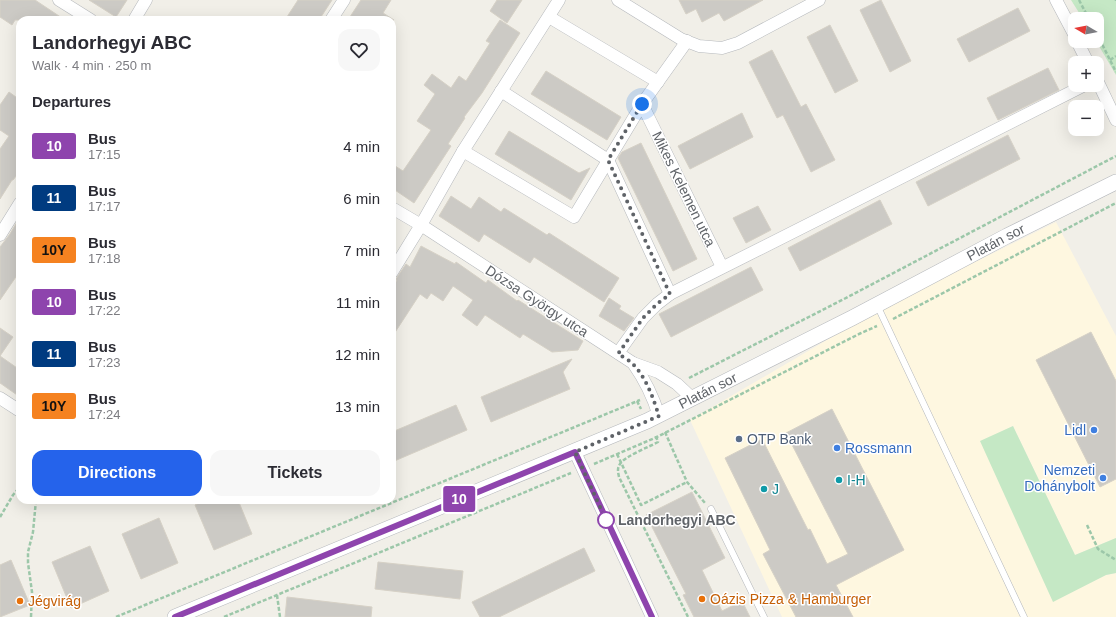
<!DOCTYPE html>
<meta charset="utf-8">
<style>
:root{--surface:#fff;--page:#f7f7f7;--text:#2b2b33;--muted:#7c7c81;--accent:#2563eb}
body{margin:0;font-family:Helvetica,sans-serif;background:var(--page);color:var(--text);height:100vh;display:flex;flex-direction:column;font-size:15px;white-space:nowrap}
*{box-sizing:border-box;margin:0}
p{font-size:13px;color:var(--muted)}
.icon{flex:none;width:22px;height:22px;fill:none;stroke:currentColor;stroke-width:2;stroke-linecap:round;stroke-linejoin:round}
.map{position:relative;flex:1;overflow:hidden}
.side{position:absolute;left:16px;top:16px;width:380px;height:488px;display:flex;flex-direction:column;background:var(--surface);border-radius:12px;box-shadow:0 4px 16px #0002}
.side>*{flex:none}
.badge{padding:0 8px;border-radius:3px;font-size:14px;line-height:26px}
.needle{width:26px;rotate:280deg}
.tools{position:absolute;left:1068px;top:12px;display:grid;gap:8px}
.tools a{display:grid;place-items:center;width:36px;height:36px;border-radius:8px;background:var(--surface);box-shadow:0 4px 16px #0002;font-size:20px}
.you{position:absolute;width:20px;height:20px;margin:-10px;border:3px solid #fff;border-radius:50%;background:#1a73e8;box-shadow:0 0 0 6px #1a73e833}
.map>.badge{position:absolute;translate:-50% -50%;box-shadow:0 0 0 2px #fff}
h2{padding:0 16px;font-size:15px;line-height:36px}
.round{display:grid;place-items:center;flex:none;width:42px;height:42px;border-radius:12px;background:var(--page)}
.head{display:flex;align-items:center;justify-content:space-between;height:68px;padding:0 16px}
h1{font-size:19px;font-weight:600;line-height:30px}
.action{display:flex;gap:8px;margin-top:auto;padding:8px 16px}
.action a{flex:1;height:46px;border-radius:12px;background:var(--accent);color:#fff;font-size:16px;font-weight:600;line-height:46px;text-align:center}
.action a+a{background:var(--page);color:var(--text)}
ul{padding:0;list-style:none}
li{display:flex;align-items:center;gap:12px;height:52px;padding:0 16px}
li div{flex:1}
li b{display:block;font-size:15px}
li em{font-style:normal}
li .badge{min-width:44px;font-weight:700;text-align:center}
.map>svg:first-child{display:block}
.commercial{fill:#fef7e0}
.green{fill:#c5e8c5}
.building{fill:#cccac5;stroke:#d6d1c6}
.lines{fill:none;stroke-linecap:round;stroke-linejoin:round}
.service-casing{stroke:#b5b8bc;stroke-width:7}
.minor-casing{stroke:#b5b8bc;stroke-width:13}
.tertiary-casing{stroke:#b5b8bc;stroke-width:16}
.path{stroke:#9cc7a9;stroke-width:2.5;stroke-dasharray:4 2;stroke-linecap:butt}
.service{stroke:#fff;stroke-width:6}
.minor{stroke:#fff;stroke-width:12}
.tertiary{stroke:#fff;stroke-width:15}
.line-casing{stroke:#fff;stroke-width:9}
.line{stroke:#8e44ad;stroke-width:6}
.walk{stroke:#5f6368;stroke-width:4;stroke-dasharray:0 7.2}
.shop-dot{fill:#3f7fe0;stroke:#fff;stroke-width:1.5}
.service-dot{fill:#5c6f8a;stroke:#fff;stroke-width:1.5}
.culture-dot{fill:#0f9aa8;stroke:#fff;stroke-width:1.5}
.stop-dot{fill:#fff;stroke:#8e44ad;stroke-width:2}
.food-dot{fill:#e8710a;stroke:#fff;stroke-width:1.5}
.labels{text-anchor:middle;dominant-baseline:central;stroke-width:3;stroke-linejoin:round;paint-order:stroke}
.street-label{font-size:14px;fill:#5f6368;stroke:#fff}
.shop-label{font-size:14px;fill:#366cbe;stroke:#fff;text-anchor:end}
.service-label{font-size:14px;fill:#4e5e75;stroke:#fff;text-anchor:start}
.culture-label{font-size:14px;fill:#0d838f;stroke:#fff;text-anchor:start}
.stop-label{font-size:14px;font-weight:bold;fill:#5f6368;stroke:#fff;text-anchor:start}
.food-label{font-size:14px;fill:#c56008;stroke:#fff;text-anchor:start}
</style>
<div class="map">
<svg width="1116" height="617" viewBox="0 0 1116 617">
<rect width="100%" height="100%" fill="#f1efe8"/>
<polygon class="commercial" points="1056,222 1116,336 1116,538 1075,555 1013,426 981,442 1053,601 1106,575 1116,573 1116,617 782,617 690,420 880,309"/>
<g class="green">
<polygon points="1071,0 1116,0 1116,75 1096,41 1097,41 1097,19 1083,19"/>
<polygon points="1013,426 1075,555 1116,538 1116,573 1106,575 1053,602 980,441"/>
</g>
<g class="building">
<polygon points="0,0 35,0 65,20 15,20 12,25 0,17"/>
<polygon points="89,0 127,0 116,17"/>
<polygon points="298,0 332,0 319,20 285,20"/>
<polygon points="361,0 391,0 383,13 394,20 348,20"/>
<polygon points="497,0 522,0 507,23 490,11"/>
<polygon points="679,0 763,0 724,21 719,13 702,22 696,9 686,14"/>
<polygon points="881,0 911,61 890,72 860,10"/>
<polygon points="1018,8 1030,31 969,62 957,39"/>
<polygon points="500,20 520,33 482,93 464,117 465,118 448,144 451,146 414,203 392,188 392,164 403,171 431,130 417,121 435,94 424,85 432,74 451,88 459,76 466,81 490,43 486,41"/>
<polygon points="830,25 858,81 835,93 807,37"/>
<polygon points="772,50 801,107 806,104 835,160 811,172 783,115 777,118 749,62"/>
<polygon points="1048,68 1059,90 998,120 987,98"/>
<polygon points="546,71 621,117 607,140 531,94"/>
<polygon points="9,92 20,100 20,171 13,180 12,180 0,199 0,149 9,136 0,130 0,105"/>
<polygon points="742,113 753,137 690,169 678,146"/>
<polygon points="509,131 579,173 590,168 571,200 495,154"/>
<polygon points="1008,135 1020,159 928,206 916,182"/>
<polygon points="641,143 697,259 673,271 618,158 622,152"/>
<polygon points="451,196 471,209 479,197 501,212 504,208 547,235 549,233 619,278 604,302 534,257 530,263 484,234 479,242 439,216"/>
<polygon points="880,200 892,224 800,271 788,248"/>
<polygon points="758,206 771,230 746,243 733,218"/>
<polygon points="20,217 20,271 0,300 0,247 10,234"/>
<polygon points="421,246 455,264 456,262 486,283 488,280 517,301 518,300 583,341 578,350 552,352 523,334 520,338 485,315 477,326 462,315 473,300 453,286 443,301 431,293 427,299 420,294 392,337 392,289 397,280 396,279 406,264 410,267"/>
<polygon points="751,267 763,290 671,337 659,314"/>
<polygon points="609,298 621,306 619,309 634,318 624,331 599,316"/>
<polygon points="0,328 13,337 0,356"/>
<polygon points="1091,332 1116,381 1116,479 1100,487 1036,360"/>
<polygon points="0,356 20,370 20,397 0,383"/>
<polygon points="572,359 563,372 570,389 491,422 481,397"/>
<polygon points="456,405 467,430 392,462 392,432"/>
<polygon points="832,409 904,550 836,585 853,617 796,617 763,554 770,550 725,458 762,439 808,530 810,529 827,564 848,554 786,433"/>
<polygon points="692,492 725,558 702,570 722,611 742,601 750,617 694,617 683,595 686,594 646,515"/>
<polygon points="206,500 238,500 252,534 214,550 195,505"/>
<polygon points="159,518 178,563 141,579 122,534"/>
<polygon points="90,546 109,591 71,608 52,562"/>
<polygon points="584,548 595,571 499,617 480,617 472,602"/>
<polygon points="11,560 30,605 0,617 0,565"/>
<polygon points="378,562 463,571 460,599 375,589"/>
<polygon points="287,597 372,607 371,617 285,617"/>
</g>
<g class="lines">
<defs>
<g id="service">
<polyline points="877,305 1024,617"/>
<polyline points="711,509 764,617"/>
</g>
<g id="minor">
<polyline points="59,0 91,20"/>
<polyline points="618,0 681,39 699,46 722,48 738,43 819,0"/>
<polyline points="1056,0 1075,36"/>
<polyline points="549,17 658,82"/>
<polyline points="134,20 146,0"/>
<polyline points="331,20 344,0"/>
<polyline points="1077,41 1088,63"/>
<polyline points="1097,80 1116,120"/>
<polyline points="501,91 608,160 670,294"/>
<polyline points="642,104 687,41"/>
<polyline points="463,151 574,217 642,104 722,267"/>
<path d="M 392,208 L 421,225 L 633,363 C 645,380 653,396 659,416"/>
<polyline points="0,235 20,203"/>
<polyline points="392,272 421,225 463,151 559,0"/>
<polyline points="618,353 643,318 657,304 670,294 1085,85"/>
<polyline points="633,363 658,372 677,384 693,399"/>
<polyline points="0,398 20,411"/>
<polyline points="575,452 652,617"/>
</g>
<g id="tertiary">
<path id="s1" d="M 175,617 L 647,421 L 852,318 L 1007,236 L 1116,182"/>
</g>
</defs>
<use href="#service" class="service-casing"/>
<use href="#minor" class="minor-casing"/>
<use href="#tertiary" class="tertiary-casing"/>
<g class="path">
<polyline points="1079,0 1089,19"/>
<polyline points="1116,0 1116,1"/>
<polyline points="1097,34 1116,72"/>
<polyline points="1110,60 1116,56"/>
<polyline points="893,319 1116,203"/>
<polyline points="689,378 844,299 1116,156"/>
<polyline points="637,401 641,409"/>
<polyline points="665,432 687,482 705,503"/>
<path d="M 656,436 L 658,442 C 649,447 625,456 620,464 C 617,468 618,472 619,477 L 688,617"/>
<polyline points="617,454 641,505 687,482"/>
<polyline points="594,464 657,437 859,334 877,326"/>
<polyline points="0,517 13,495 20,487"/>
<polyline points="1087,525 1098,549 1116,560"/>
<polyline points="277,595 280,617"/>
<polyline points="31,617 32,592 28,563 28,552 33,532 36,500"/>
<polyline points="116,617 640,400"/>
<polyline points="224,617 571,473"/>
</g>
<use href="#service" class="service"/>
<use href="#minor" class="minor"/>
<use href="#tertiary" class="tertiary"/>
</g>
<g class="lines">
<defs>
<polyline id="line" points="175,617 575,452 652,617"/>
</defs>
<use href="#line" class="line-casing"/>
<use href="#line" class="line"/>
<path class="walk" d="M 606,520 L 575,452 L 659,416 C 653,398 647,379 633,364 C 629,360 623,357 618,354 L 643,318 L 657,304 L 670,294 L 608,160 L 642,104"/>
</g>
<g class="shop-dot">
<circle cx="1094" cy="430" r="4"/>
<circle cx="837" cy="448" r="4"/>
<circle cx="1103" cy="478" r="4"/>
</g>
<circle class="service-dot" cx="739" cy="439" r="4"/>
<g class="culture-dot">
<circle cx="839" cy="480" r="4"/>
<circle cx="764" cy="489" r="4"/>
</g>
<circle class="stop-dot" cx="606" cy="520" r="8"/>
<g class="food-dot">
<circle cx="702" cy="599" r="4"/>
<circle cx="20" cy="601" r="4"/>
</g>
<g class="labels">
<g class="street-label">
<text transform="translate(684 189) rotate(64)">Mikes Kelemen utca</text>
<text stroke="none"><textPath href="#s1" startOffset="903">Platán sor</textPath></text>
<text transform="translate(537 301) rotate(33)">Dózsa György utca</text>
<text stroke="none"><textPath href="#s1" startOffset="579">Platán sor</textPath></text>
</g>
<g class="shop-label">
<text x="1086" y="430">Lidl</text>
<text x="845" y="448" text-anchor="start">Rossmann</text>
<text x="1095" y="470">Nemzeti<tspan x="1095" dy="16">Dohánybolt</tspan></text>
</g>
<g class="service-label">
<text x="747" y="439">OTP Bank</text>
</g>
<g class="culture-label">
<text x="847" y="480">I-H</text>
<text x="772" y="489">J</text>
</g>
<g class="stop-label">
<text x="618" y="520">Landorhegyi ABC</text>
</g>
<g class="food-label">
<text x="710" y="599">Oázis Pizza &amp; Hamburger</text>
<text x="28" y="601">Jégvirág</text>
</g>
</g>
</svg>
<div class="tools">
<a><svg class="needle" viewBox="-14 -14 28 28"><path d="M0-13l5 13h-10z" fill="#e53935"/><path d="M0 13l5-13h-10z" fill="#7c7c81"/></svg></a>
<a>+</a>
<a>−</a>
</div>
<div class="you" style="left:642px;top:104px"></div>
<b class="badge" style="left:459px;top:499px;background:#8e44ad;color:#fff">10</b>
<section class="side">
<div class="head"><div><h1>Landorhegyi ABC</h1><p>Walk · 4 min · 250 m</p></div><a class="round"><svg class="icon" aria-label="heart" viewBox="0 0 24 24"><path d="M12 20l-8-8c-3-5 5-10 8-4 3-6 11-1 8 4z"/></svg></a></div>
<h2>Departures</h2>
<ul>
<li><span class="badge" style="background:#8e44ad;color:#fff">10</span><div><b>Bus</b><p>17:15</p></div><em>4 min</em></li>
<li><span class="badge" style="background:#003b80;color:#fff">11</span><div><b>Bus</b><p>17:17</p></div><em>6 min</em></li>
<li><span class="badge" style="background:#f58220;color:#111">10Y</span><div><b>Bus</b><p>17:18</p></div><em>7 min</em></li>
<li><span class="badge" style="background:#8e44ad;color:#fff">10</span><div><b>Bus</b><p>17:22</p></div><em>11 min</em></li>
<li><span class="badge" style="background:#003b80;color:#fff">11</span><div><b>Bus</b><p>17:23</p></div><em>12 min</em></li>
<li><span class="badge" style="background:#f58220;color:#111">10Y</span><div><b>Bus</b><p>17:24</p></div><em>13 min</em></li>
</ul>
<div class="action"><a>Directions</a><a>Tickets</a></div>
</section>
</div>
